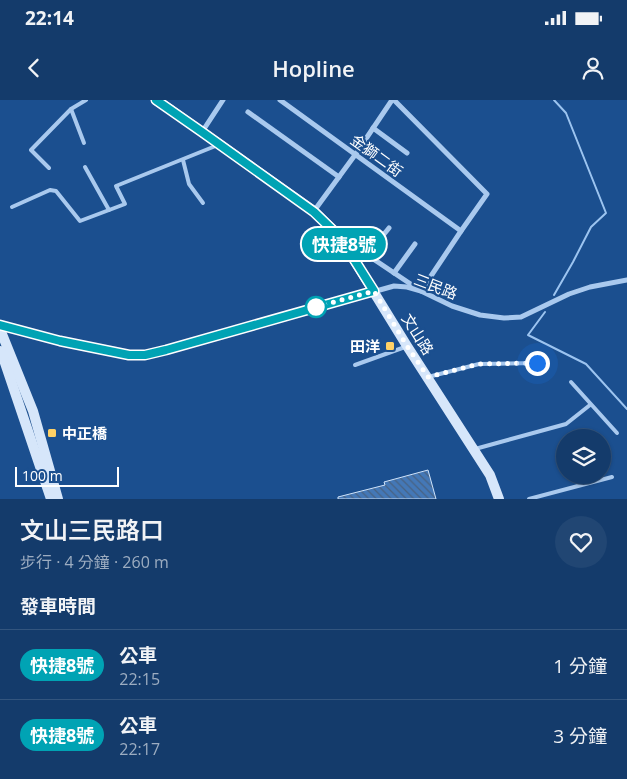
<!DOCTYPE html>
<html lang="zh-TW">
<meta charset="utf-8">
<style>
:root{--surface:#143b6b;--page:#214673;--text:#f1f3f6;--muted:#9dadc1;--line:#33557e}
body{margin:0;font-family:"Open Sans","Noto Sans TC",sans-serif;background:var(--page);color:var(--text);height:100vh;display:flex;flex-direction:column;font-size:19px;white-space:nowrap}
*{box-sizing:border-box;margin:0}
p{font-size:16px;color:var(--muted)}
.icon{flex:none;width:28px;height:28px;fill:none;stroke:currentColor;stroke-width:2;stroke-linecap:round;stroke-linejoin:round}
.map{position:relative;height:399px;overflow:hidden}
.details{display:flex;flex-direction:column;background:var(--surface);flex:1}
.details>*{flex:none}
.badge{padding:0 10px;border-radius:16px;font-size:18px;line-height:32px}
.tools{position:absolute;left:556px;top:329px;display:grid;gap:10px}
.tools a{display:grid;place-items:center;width:55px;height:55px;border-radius:50%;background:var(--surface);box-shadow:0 1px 4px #0004,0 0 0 1px var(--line);font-size:25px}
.scale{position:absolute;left:15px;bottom:12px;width:104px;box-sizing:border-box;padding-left:5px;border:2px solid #fff;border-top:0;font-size:14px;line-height:18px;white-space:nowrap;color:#fff;-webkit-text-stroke:4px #1b4f8f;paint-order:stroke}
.you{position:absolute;width:25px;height:25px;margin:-12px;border:4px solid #fff;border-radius:50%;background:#1a73e8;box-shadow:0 0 0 8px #1a73e833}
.map>.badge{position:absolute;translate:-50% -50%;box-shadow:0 0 0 2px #fff}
h2{padding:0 20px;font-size:19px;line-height:45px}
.round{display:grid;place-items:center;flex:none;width:52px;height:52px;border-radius:26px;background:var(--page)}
.overview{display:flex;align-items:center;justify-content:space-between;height:85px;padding:0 20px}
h1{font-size:24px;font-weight:600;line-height:38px}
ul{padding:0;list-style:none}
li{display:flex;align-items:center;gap:15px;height:70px;padding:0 20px;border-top:1px solid var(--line)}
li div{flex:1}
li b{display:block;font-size:19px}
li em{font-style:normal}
li .badge{min-width:55px;font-weight:700;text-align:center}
.status{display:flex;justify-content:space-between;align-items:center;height:35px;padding:0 25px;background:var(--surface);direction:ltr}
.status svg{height:14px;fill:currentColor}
header{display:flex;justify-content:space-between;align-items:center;height:65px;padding:0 20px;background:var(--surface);font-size:22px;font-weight:600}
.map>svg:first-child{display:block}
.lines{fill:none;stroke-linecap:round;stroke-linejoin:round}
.stream{stroke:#9cc4f0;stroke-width:2}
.building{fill:url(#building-back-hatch);stroke:#cfe3fa}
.lane{stroke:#a9c9ee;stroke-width:4}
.street{stroke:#a9c9ee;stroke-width:5}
.secondary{stroke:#d6e6fa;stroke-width:10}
.line-casing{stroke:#fff;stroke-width:11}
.line{stroke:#00a3b4;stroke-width:8}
.walk{stroke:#fff;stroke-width:5;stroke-dasharray:0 9}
.stop-dot{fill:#fff;stroke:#00a3b4;stroke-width:2.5}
.poi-dot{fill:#ffd166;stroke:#1b4f8f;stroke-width:2}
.labels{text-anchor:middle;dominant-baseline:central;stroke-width:4.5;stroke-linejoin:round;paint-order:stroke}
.street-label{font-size:15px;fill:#fff;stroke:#1b4f8f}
.poi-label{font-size:15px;font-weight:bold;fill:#fff;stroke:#1b4f8f;text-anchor:end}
</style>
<div class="status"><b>22:14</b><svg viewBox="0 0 49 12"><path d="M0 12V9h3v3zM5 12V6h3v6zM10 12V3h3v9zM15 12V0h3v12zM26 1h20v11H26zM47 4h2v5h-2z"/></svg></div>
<header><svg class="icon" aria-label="back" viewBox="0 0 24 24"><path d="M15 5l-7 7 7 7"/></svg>Hopline<svg class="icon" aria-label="person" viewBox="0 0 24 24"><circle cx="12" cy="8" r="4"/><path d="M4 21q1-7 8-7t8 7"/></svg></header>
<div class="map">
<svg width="627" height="399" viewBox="0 0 627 399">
<defs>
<pattern id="building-back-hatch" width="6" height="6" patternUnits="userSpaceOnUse" patternTransform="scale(1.25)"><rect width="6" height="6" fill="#4478b7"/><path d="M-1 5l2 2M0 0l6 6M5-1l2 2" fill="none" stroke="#486282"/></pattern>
</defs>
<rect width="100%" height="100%" fill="#1b4f8f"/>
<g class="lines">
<g class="stream">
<polyline points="554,0 566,13 606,113 591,127 573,162 554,195"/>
<polyline points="545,212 528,235 586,264 627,309"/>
</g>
</g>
<polygon class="building" points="428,370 436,399 338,399 338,397 385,385 384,382"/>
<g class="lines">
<g class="lane">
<polyline points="71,9 84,43"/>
<polyline points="183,60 189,84 203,103"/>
<polyline points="85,67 109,110"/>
<polyline points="49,68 31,50 71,9 86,0"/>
<polyline points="12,107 50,90 56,91 80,121 125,104 116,86 218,45"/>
<polyline points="355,265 405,247"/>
<polyline points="428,277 479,264 537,263"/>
<polyline points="571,282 617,333"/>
<polyline points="475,349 566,324 590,305"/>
<polyline points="529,399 612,377"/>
</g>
<g class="street">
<polyline points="280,0 461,131"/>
<polyline points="248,12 339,77"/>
<polyline points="373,28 407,53"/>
<polyline points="202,32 223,0"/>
<polyline points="314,111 355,55 392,0"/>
<polyline points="345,140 421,191 461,131 487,94 394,0"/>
<polyline points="367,155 389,128"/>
<polyline points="394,173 415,144"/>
<polyline points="0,225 60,241 112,252 129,255 145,255 166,250 394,186 407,187 421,191 452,206 480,215 504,218 521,217 569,194 590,187 627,180"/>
</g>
<g class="secondary">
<polyline points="156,0 171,10 314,111 340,137 407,246 490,375 499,399"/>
<polyline points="0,229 33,311 58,399"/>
<polyline points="0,251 4,260 51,399"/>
</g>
</g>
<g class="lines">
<defs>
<polyline id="line" points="0,225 60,241 129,255 145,255 166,250 374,191 340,137 314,112 202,32 156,0"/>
</defs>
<use href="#line" class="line-casing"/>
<use href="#line" class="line"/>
<polyline class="walk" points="316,207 374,191 407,246 428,277 479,264 537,263"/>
</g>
<circle class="stop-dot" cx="316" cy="207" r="10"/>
<g class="poi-dot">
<rect x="385" y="241" width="10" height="10" rx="2.5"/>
<rect x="47" y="328" width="10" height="10" rx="2.5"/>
</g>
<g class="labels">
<g class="street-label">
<text transform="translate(377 55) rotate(36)">金獅二街</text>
<text transform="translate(436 186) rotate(21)">三民路</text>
<text transform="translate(418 234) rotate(58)">文山路</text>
</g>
<g class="poi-label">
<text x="380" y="246">田洋</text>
<text x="62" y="333" text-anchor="start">中正橋</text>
</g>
</g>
</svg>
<div class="tools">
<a><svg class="icon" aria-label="layers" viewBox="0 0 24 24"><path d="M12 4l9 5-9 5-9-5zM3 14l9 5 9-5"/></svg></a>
</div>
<div class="scale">100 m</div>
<div class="you" style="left:537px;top:263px"></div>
<b class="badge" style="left:344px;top:144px;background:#00a3b4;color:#fff">快捷8號</b>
</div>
<section class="details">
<div class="overview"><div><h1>文山三民路口</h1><p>步行 · 4 分鐘 · 260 m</p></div><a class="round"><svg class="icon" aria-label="heart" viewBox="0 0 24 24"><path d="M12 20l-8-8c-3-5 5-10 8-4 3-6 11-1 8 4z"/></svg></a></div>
<h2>發車時間</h2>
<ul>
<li><span class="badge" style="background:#00a3b4;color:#fff">快捷8號</span><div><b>公車</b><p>22:15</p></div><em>1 分鐘</em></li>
<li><span class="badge" style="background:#00a3b4;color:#fff">快捷8號</span><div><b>公車</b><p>22:17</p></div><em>3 分鐘</em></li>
</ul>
</section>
